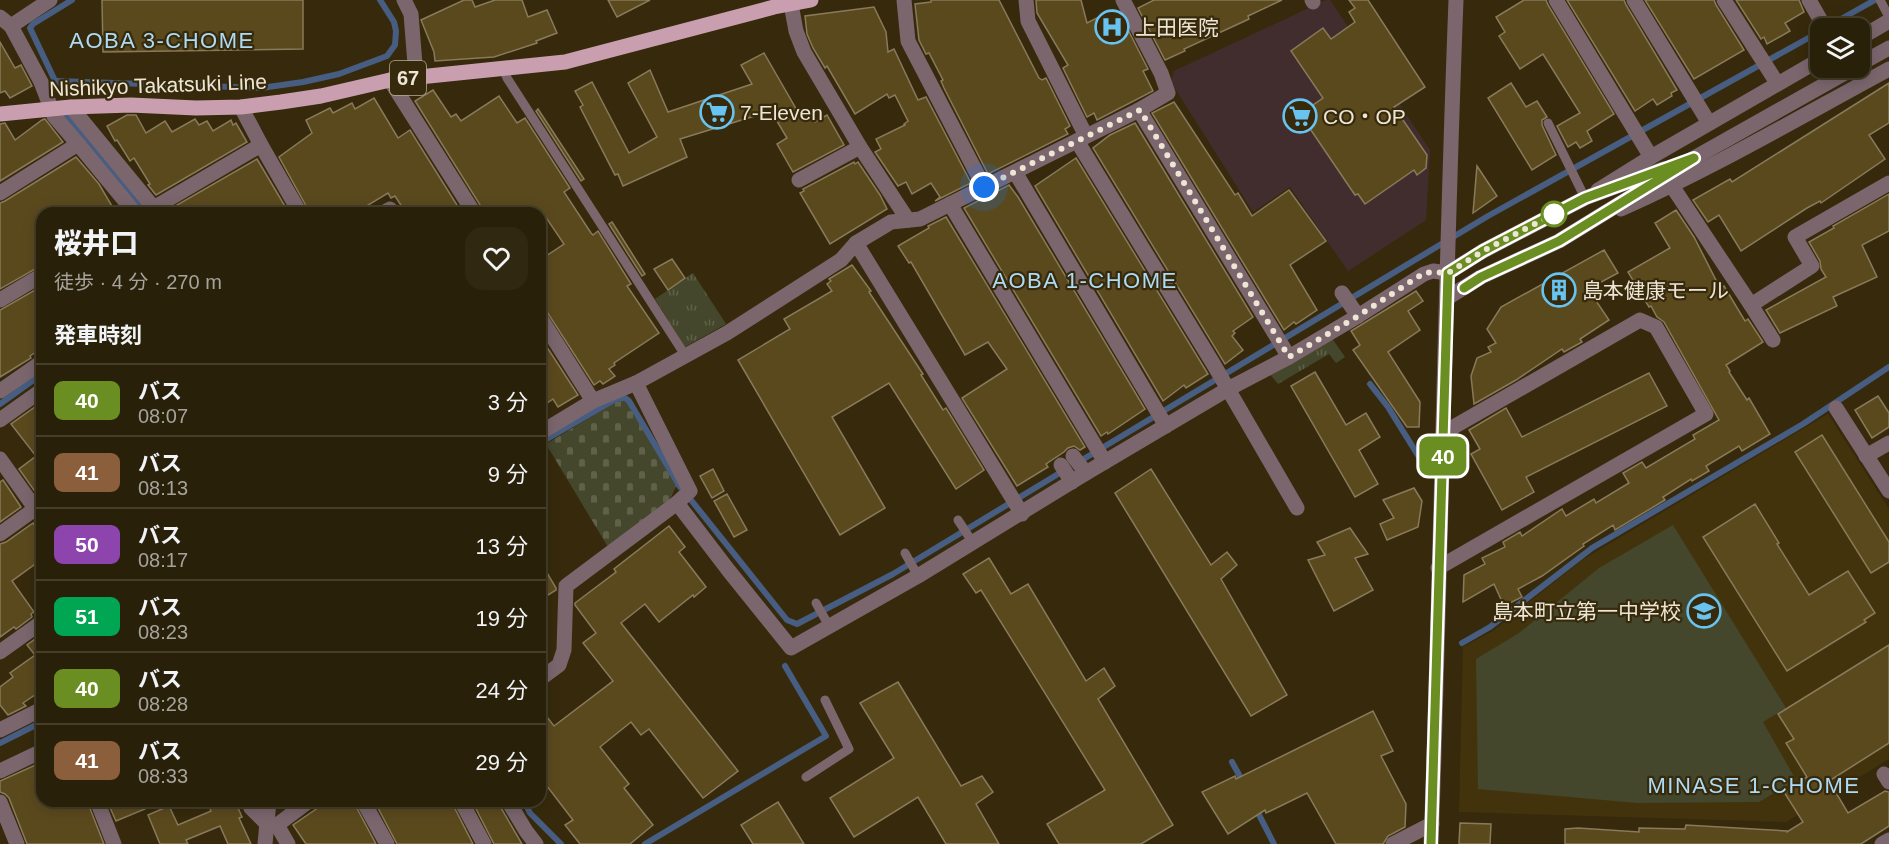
<!DOCTYPE html>
<html lang="ja">
<meta charset="utf-8">
<style>
:root{--surface:#292009;--page:#312812;--text:#f1f3f6;--muted:#a5a39c;--line:#453e2a}
body{margin:0;font-family:Arial,"Noto Sans JP",sans-serif;background:var(--page);color:var(--text);height:100vh;display:flex;flex-direction:column;font-size:22px;white-space:nowrap}
*{box-sizing:border-box;margin:0}
p{font-size:20px;color:var(--muted)}
.icon{flex:none;width:33px;height:33px;fill:none;stroke:currentColor;stroke-width:2;stroke-linecap:round;stroke-linejoin:round}
.map{position:relative;flex:1;overflow:hidden}
.sheet{position:absolute;left:36px;top:207px;width:510px;height:600px;display:flex;flex-direction:column;background:var(--surface);border-radius:18px;box-shadow:0 3px 15px #0003,0 0 0 2px var(--line)}
.sheet>*{flex:none}
.badge{padding:0 12px;border-radius:9px;font-size:21px;line-height:39px}
.buttons{position:absolute;left:1810px;top:18px;display:grid;gap:12px}
.buttons a{display:grid;place-items:center;width:60px;height:60px;border-radius:12px;background:var(--surface);box-shadow:0 3px 15px #0003,0 0 0 2px var(--line);font-size:30px}
.you{position:absolute;width:30px;height:30px;margin:-15px;border:4px solid #fff;border-radius:50%;background:#1a73e8;box-shadow:0 0 0 9px #1a73e833}
.map>.badge{position:absolute;translate:-50% -50%;box-shadow:0 0 0 3px #fff}
h2{padding:0 18px;font-size:22px;line-height:54px}
.round{display:grid;place-items:center;flex:none;width:63px;height:63px;border-radius:18px;background:var(--page)}
.head{display:flex;align-items:center;justify-content:space-between;height:102px;padding:0 18px}
h1{font-size:28px;font-weight:800;line-height:45px}
ul{padding:0;list-style:none}
li{display:flex;align-items:center;gap:18px;height:72px;padding:0 18px;border-top:2px solid var(--line)}
li div{flex:1}
li b{display:block;font-size:22px}
li em{font-style:normal}
li .badge{min-width:66px;font-weight:700;text-align:center}
.map>svg:first-child{display:block}
.commercial{fill:#422d2e}
.built{fill:#42330c}
.green{fill:#44472b}
.cemetery{fill:url(#cemetery-stones)}
.park{fill:url(#park-tufts)}
.lines{fill:none;stroke-linecap:round;stroke-linejoin:round}
.stream{stroke:#475d81;stroke-width:6}
.building{fill:#5b491e;stroke:#887a5a;stroke-width:1.5}
.service{stroke:#7b666e;stroke-width:9}
.minor{stroke:#7b666e;stroke-width:15}
.tertiary{stroke:#7b666e;stroke-width:15}
.primary{stroke:#c99fb0;stroke-width:15}
.line-casing{stroke:#fff;stroke-width:14}
.line{stroke:#6b8e23;stroke-width:9}
.walk{stroke:#eee6d5;stroke-width:6;stroke-dasharray:0 10.8}
.stop-dot{fill:#fff;stroke:#6b8e23;stroke-width:3}
.labels{text-anchor:middle;dominant-baseline:central;stroke-width:4.5;stroke-linejoin:round;paint-order:stroke}
.shield{fill:#372a0c;stroke:#b7ae99;stroke-width:1.5}
.shield-label{font-size:20px;font-weight:bold;fill:#eee6d5}
.poi-label{font-size:21px;fill:#eee6d5;stroke:#372a0c;text-anchor:start}
.street-label{font-size:21px;fill:#eee6d5;stroke:#372a0c}
.neighbourhood-label{font-size:22px;letter-spacing:1.5px;fill:#addbf5;stroke:#372a0c}
</style>
<div class="map">
<svg width="1889" height="844" viewBox="0 0 1889 844">
<defs>
<pattern id="cemetery-stones" width="16" height="16" patternUnits="userSpaceOnUse" patternTransform="scale(1.5)"><rect width="16" height="16" fill="#44472b"/><path d="M2 7V4a2 2 0 0 1 4 0v3zM10 15v-3a2 2 0 0 1 4 0v3z" fill="#5f6249"/></pattern>
<pattern id="park-tufts" width="24" height="20" patternUnits="userSpaceOnUse" patternTransform="scale(1.5)"><rect width="24" height="20" fill="#44472b"/><path d="M3 7l-1-3M5 7V3M7 7l1-3M15 17l-1-3M17 17v-4M19 17l1-3" fill="none" stroke="#5f6249"/></pattern>
</defs>
<rect width="100%" height="100%" fill="#372a0c"/>
<polygon class="commercial" points="1326,0 1330,0 1430,150 1426,220 1348,271 1290,187 1253,212 1171,82 1174,71"/>
<polygon class="built" points="1828,414 1889,509 1889,759 1786,822 1459,812 1463,647 1493,631 1582,560"/>
<polygon class="green" points="1673,525 1786,708 1763,722 1796,780 1759,802 1637,803 1478,789 1476,659 1519,633 1599,568"/>
<polygon class="cemetery" points="622,401 628,403 676,486 670,500 608,547 546,444 616,402"/>
<g class="park">
<polygon points="693,273 726,324 685,347 655,299"/>
<polygon points="1331,337 1345,357 1336,363 1329,354 1278,384 1269,373"/>
</g>
<g class="lines">
<g class="stream">
<polyline points="1825,28 1875,0"/>
<polyline points="56,81 261,88 303,82 339,74 387,56 395,45 396,31 394,22 380,0"/>
<polyline points="57,85 30,28 33,24 72,0"/>
<polyline points="65,115 145,212"/>
<polyline points="1370,384 1388,407 1419,457"/>
<polyline points="0,404 42,374"/>
<polyline points="540,443 616,399 625,398 629,401 680,487"/>
<polyline points="1077,463 1488,216 1821,31"/>
<polyline points="687,495 787,620 797,624 893,574 1063,471"/>
<polyline points="1462,643 1490,627 1592,548 1803,424 1889,367"/>
<polyline points="0,743 42,722"/>
<polyline points="1232,762 1243,782"/>
<polyline points="524,801 530,813 561,844"/>
<polyline points="1255,807 1274,844"/>
<polyline points="645,844 826,736 785,666"/>
</g>
</g>
<g class="building">
<polygon points="102,0 303,0 303,49 103,52"/>
<polygon points="464,0 472,0 475,7 495,0 522,0 528,17 547,10 557,33 536,41 537,43 494,57 435,61 434,52 421,20"/>
<polygon points="608,0 650,0 617,17"/>
<polygon points="931,0 999,0 1039,78 1042,80 1046,78 1070,126 1065,129 1068,134 988,174 944,88 941,81 943,80 929,53 926,54 919,40 915,4 931,2"/>
<polygon points="1036,0 1081,0 1087,23 1113,10 1117,18 1121,16 1148,69 1143,71 1153,91 1097,120 1094,113 1087,117 1063,68 1068,65 1037,13"/>
<polygon points="1154,0 1282,0 1248,16 1249,19 1184,49 1185,51 1165,60 1138,8"/>
<polygon points="1349,0 1368,0 1425,87 1394,107 1427,155 1426,168 1417,175 1414,170 1365,204 1358,194 1355,195 1300,114 1323,98 1291,51 1323,28 1331,39 1355,22 1349,12 1355,8"/>
<polygon points="1524,0 1546,0 1548,5 1614,114 1587,131 1592,141 1580,148 1576,142 1568,147 1557,126 1580,113 1543,54 1520,69 1499,36 1505,32 1496,17"/>
<polygon points="1567,0 1624,0 1626,5 1677,90 1671,93 1672,96 1657,105 1653,99 1635,111"/>
<polygon points="1645,0 1714,0 1716,5 1744,50 1694,79"/>
<polygon points="1736,0 1799,0 1804,12 1785,23 1790,31 1767,44 1764,37 1761,39"/>
<polygon points="874,7 886,32 888,52 894,49 918,100 926,97 971,183 935,201 940,197 931,183 912,194 906,182 898,186 875,152 881,149 876,139 905,125 904,124 908,121 895,95 889,98 887,94 855,114 827,66 825,68 813,48 807,34 805,16"/>
<polygon points="0,42 15,68 21,65 32,86 10,98 5,91 0,93"/>
<polygon points="764,53 798,112 806,108 815,122 827,115 844,145 793,172 777,144 787,138 771,111 680,139 687,157 623,186 618,174 615,175 580,107 583,105 575,91 592,82 629,153 657,137 628,83 650,70 668,112 752,84 741,65"/>
<polygon points="1511,83 1526,107 1537,101 1547,117 1542,120 1542,125 1556,155 1532,170 1488,98"/>
<polygon points="1889,83 1889,123 1869,135 1885,159 1821,203 1820,201 1807,208 1741,251 1719,215 1708,222 1693,200 1730,179 1732,182"/>
<polygon points="433,90 451,117 456,114 461,121 499,96 517,123 525,118 570,188 564,192 591,233 593,235 598,231 631,284 627,286 659,333 614,363 615,365 609,369 615,376 603,384 600,381 594,385 540,301 540,260 564,244 543,213 484,213 482,208 415,101"/>
<polygon points="374,98 398,138 410,130 462,213 406,213 395,196 391,198 388,193 355,213 310,213 279,157 312,133 306,120 330,108 333,113 352,103 355,109"/>
<polygon points="1174,102 1235,195 1238,193 1252,216 1289,190 1326,241 1290,265 1317,310 1296,324 1294,322 1284,330 1152,113"/>
<polygon points="538,109 584,179 581,181 536,111"/>
<polygon points="127,115 136,115 146,133 165,121 172,132 195,119 199,125 207,121 213,131 231,120 233,125 236,123 247,142 156,195 148,185 150,184 134,158 130,161 117,140 115,141 107,126"/>
<polygon points="45,119 63,142 0,181 0,124 5,123 15,140 42,120"/>
<polygon points="1135,123 1253,317 1233,331 1235,333 1232,336 1243,350 1225,364 1093,148 1110,135"/>
<polygon points="76,157 99,184 116,213 42,213 42,265 0,289 0,203 5,201"/>
<polygon points="1076,158 1208,374 1186,388 1184,385 1163,401 1035,186"/>
<polygon points="257,159 289,213 172,213 170,209"/>
<polygon points="854,162 855,164 858,162 880,195 887,209 830,244 800,193 804,191 803,189"/>
<polygon points="1477,166 1497,196 1473,213"/>
<polygon points="1009,185 1018,197 1145,409 1108,434 1107,432 1101,436 964,208"/>
<polygon points="1889,194 1889,231 1862,245 1877,277 1833,297 1837,306 1780,333 1766,310 1826,277 1821,269 1820,261 1809,242 1834,228 1833,226"/>
<polygon points="1676,210 1694,237 1720,288 1724,286 1745,321 1748,319 1763,342 1726,365 1730,371 1729,372 1747,400 1749,398 1770,434 1742,451 1739,446 1706,466 1709,471 1692,481 1691,479 1663,497 1665,500 1615,530 1613,525 1583,544 1584,546 1542,576 1518,589 1522,597 1504,606 1494,584 1463,602 1464,575 1485,564 1482,558 1505,547 1503,542 1520,532 1522,536 1562,509 1566,516 1594,499 1596,503 1629,483 1623,473 1642,462 1646,468 1695,439 1693,435 1719,420 1664,322 1657,317 1651,306 1649,307 1628,272 1670,248 1655,223"/>
<polygon points="946,217 1085,447 1080,450 1074,446 1068,448 1064,452 1046,464 1048,467 1017,486 962,398 1007,369 988,342 965,355 911,262 909,263 898,246 929,228 928,226"/>
<polygon points="612,222 645,274 642,276 609,224"/>
<polygon points="1604,250 1618,273 1588,289 1609,320 1580,339 1582,342 1564,352 1562,349 1516,380 1474,404 1471,376 1477,358 1491,352 1488,347 1496,343 1487,329 1501,307"/>
<polygon points="672,259 685,278 668,290 654,269"/>
<polygon points="852,265 871,291 869,292 923,374 921,375 943,410 946,408 984,470 956,489 889,383 832,417 885,508 840,535 738,360 790,329 784,319 832,291 827,284 831,281 829,279"/>
<polygon points="42,286 42,348 30,356 31,358 0,377 0,310"/>
<polygon points="1416,291 1423,301 1408,311 1420,330 1388,352 1420,402 1419,427 1407,427 1353,350 1360,345 1351,331"/>
<polygon points="543,341 578,395 558,407 553,399 540,408 540,343"/>
<polygon points="1315,372 1346,425 1366,413 1380,437 1359,450 1378,484 1355,497 1291,386"/>
<polygon points="1649,373 1667,406 1526,477 1534,492 1502,510 1471,454 1480,449 1469,430 1506,408 1522,437"/>
<polygon points="1878,396 1889,413 1889,427 1872,438 1855,410"/>
<polygon points="42,402 42,488 36,493 19,469 36,456 11,424"/>
<polygon points="1822,435 1889,542 1889,562 1871,573 1795,452"/>
<polygon points="713,469 724,491 712,498 700,476"/>
<polygon points="1151,469 1211,565 1227,552 1237,565 1221,579 1287,695 1251,716 1115,493"/>
<polygon points="3,480 21,507 0,522 0,482"/>
<polygon points="1414,488 1422,501 1418,527 1387,540 1380,524 1394,518 1383,500"/>
<polygon points="727,494 747,530 734,537 714,501"/>
<polygon points="1755,504 1779,543 1777,544 1809,595 1848,571 1875,613 1864,620 1866,622 1787,671 1703,537"/>
<polygon points="33,523 42,536 42,559 12,581 34,612 31,614 32,617 16,629 14,627 0,637 0,544 6,542"/>
<polygon points="669,526 685,547 679,552 706,587 694,597 693,595 659,622 645,604 621,623 738,771 703,798 649,729 641,735 631,722 600,747 629,784 624,788 653,825 630,844 580,844 565,825 573,820 540,777 540,708 554,726 613,681 583,643 596,633 575,605 575,603 616,572 614,569"/>
<polygon points="1350,528 1368,554 1355,558 1373,590 1334,611 1308,560 1325,555 1317,542"/>
<polygon points="989,558 1011,594 1028,584 1086,681 1104,668 1115,686 1098,699 1173,825 1141,844 1059,844 1047,824 1105,790 981,590 976,593 963,574"/>
<polygon points="540,561 556,588 556,590 540,600"/>
<polygon points="42,634 42,690 23,703 26,706 8,715 0,705 0,687 13,677 10,673 35,655 27,645"/>
<polygon points="1889,645 1889,743 1829,781 1848,813 1885,791 1889,792 1889,826 1861,844 1565,844 1565,829 1578,828 1639,832 1639,828 1685,829 1686,825 1787,831 1787,832 1803,822 1784,792 1807,777 1786,743 1794,739 1778,714"/>
<polygon points="898,682 961,786 982,776 993,792 976,804 999,844 946,844 918,797 854,837 830,798 894,758 860,703"/>
<polygon points="1373,711 1393,751 1381,756 1406,804 1405,827 1388,836 1383,844 1336,844 1307,793 1266,813 1265,810 1228,834 1202,792 1235,776 1236,779"/>
<polygon points="42,762 42,801 87,801 104,844 27,844 9,798 5,794 0,792 0,781"/>
<polygon points="107,801 164,801 116,821"/>
<polygon points="207,801 235,801 242,817 239,818 251,844 228,844 220,826 186,840 188,844 160,844 148,815 169,806 178,825 211,811"/>
<polygon points="328,801 353,801 376,844 306,844 293,825"/>
<polygon points="388,801 451,801 473,844 397,844 378,808"/>
<polygon points="472,801 497,801 522,844 494,844"/>
<polygon points="778,802 804,844 753,844 741,825"/>
<polygon points="1460,823 1491,824 1490,844 1459,844"/>
</g>
<g class="lines">
<g class="service">
<polyline points="1880,0 1889,17"/>
<polyline points="503,68 507,78 685,355"/>
<polyline points="1548,123 1585,198"/>
<polyline points="958,520 973,543"/>
<polyline points="905,553 918,576"/>
<polyline points="816,603 829,626"/>
<polyline points="806,777 849,749 825,700"/>
</g>
<g class="minor">
<polyline points="404,0 411,14 416,77"/>
<polyline points="904,0 908,41 984,187"/>
<polyline points="1026,0 1028,21 1086,136"/>
<polyline points="1312,0 1313,2"/>
<polyline points="1556,0 1651,157"/>
<polyline points="1634,0 1709,123"/>
<polyline points="1724,0 1777,83"/>
<polyline points="1809,0 1825,28"/>
<polyline points="791,4 796,31 804,52 860,147 908,220"/>
<polyline points="0,17 11,26 41,82 54,116 78,144"/>
<polyline points="11,26 50,0"/>
<polyline points="1860,38 1889,21"/>
<polyline points="390,80 474,213"/>
<polyline points="71,107 158,213"/>
<polyline points="1139,110 1289,357"/>
<polyline points="1077,141 1214,365 1297,508"/>
<polyline points="261,145 300,213"/>
<polyline points="1015,172 1166,426"/>
<polyline points="799,180 860,147"/>
<polyline points="1672,186 1751,305"/>
<polyline points="1598,190 1651,157 1821,59"/>
<polyline points="0,193 78,144 135,213"/>
<polyline points="950,204 1105,462"/>
<path d="M 1621,209 C 1713,168 1800,117 1889,69"/>
<polyline points="145,213 261,145 241,107"/>
<polyline points="383,213 390,209 393,213"/>
<polyline points="856,243 1022,514"/>
<polyline points="1342,293 1358,316"/>
<polyline points="0,300 42,275"/>
<polyline points="540,317 593,401"/>
<polyline points="1773,340 1751,305 1812,266 1795,237 1889,183"/>
<polyline points="0,391 42,362"/>
<polyline points="1836,408 1889,491"/>
<polyline points="0,420 42,390"/>
<polyline points="540,433 593,401 636,383 727,333 841,260 856,243 891,222 920,219 1139,110 1168,93 1161,73 1123,0"/>
<polyline points="1073,456 1086,473"/>
<polyline points="1866,456 1889,443"/>
<polyline points="0,459 42,518"/>
<polyline points="1061,465 1072,482"/>
<polyline points="677,503 729,571 791,648 918,576 1086,473 1228,389 1289,357 1358,316 1424,274 1433,271 1448,273"/>
<polyline points="0,534 42,504"/>
<polyline points="1438,568 1706,414 1656,327 1640,320 1443,433"/>
<polyline points="0,652 42,622"/>
<polyline points="540,679 559,665 564,650 566,586 677,503 690,491 636,383"/>
<polyline points="0,730 42,709"/>
<polyline points="0,771 42,751"/>
<polyline points="1884,774 1889,782"/>
<polyline points="97,801 114,844"/>
<polyline points="248,801 251,808 267,824 277,825 288,844"/>
<polyline points="363,801 387,844"/>
<polyline points="461,801 484,844"/>
<polyline points="508,801 526,831 536,844"/>
<polyline points="0,802 17,844"/>
<polyline points="277,825 309,801"/>
<polyline points="265,844 269,801"/>
<polyline points="1393,844 1432,824"/>
<polyline points="1882,844 1889,840"/>
</g>
<g class="tertiary">
<polyline points="1860,64 1889,48"/>
<polyline points="1448,273 1483,251 1585,198 1663,169"/>
<polyline points="1447,298 1481,277 1559,241 1694,158 1854,68"/>
<path d="M 1431,844 C 1441,563 1445,281 1456,0"/>
</g>
<polyline class="primary" points="0,114 71,107 131,105 196,108 241,107 281,102 321,96 390,80 565,62 774,7 811,0"/>
</g>
<g class="lines">
<defs>
<polyline id="line" points="1431,844 1448,273 1483,251 1585,198 1694,158 1559,241 1481,277 1464,288"/>
</defs>
<use href="#line" class="line-casing"/>
<use href="#line" class="line"/>
<polyline class="walk" points="984,187 1140,110 1289,357 1358,316 1424,273 1432,272 1448,273 1483,251 1554,214"/>
</g>
<defs>
<symbol id="hospital-ring" viewBox="-11 -11 22 22"><circle r="9.5" fill="#372a0c" stroke="#69c3f1" stroke-width="1.5"/><path d="M-5-5h3v3.5h4V-5h3V5h-3V1.5h-4V5h-3Z" fill="#69c3f1"/></symbol>
<symbol id="supermarket-ring" viewBox="-11 -11 22 22"><circle r="9.5" fill="#372a0c" stroke="#69c3f1" stroke-width="1.5"/><path d="M-6-5.5h2.5l.6 2H6L4.5 2H-2.5L-4.4-4H-6ZM-1.5 3.2a1.3 1.3 0 1 0 .1 0ZM3 3.2a1.3 1.3 0 1 0 .1 0Z" fill="#69c3f1"/></symbol>
<symbol id="building-ring" viewBox="-11 -11 22 22"><circle r="9.5" fill="#372a0c" stroke="#69c3f1" stroke-width="1.5"/><path d="M-4-6H4V6H1V3H-1V6H-4ZM-2.5-4.3h1.7v1.8h-1.7ZM.8-4.3h1.7v1.8H.8ZM-2.5-1h1.7V.8h-1.7ZM.8-1h1.7V.8H.8Z" fill="#69c3f1"/></symbol>
<symbol id="school-ring" viewBox="-11 -11 22 22"><circle r="9.5" fill="#372a0c" stroke="#69c3f1" stroke-width="1.5"/><path d="M0-5L7-2L0 1L-7-2ZM-4 1L0 2.5L4 1V4Q0 6-4 4Z" fill="#69c3f1"/></symbol>
</defs>
<g fill-rule="evenodd">
<use href="#hospital-ring" x="1093" y="8" width="38" height="38"/>
<use href="#supermarket-ring" x="698" y="93" width="38" height="38"/>
<use href="#supermarket-ring" x="1281" y="97" width="38" height="38"/>
<use href="#building-ring" x="1540" y="271" width="38" height="38"/>
<use href="#school-ring" x="1685" y="592" width="38" height="38"/>
</g>
<circle class="stop-dot" cx="1554" cy="214" r="12"/>
<g class="labels">
<rect class="shield" x="390" y="61" width="36" height="34" rx="4.5"/>
<g class="shield-label">
<text x="408" y="78">67</text>
</g>
<g class="poi-label">
<text x="1135" y="27">上田医院</text>
<text x="740" y="112">7-Eleven</text>
<text x="1323" y="116">CO・OP</text>
<text x="1582" y="290">島本健康モール</text>
<text x="1681" y="611" text-anchor="end">島本町立第一中学校</text>
</g>
<g class="street-label">
<text transform="translate(158 85) rotate(-2)">Nishikyo Takatsuki Line</text>
</g>
<g class="neighbourhood-label">
<text x="162" y="40">AOBA 3-CHOME</text>
<text x="1085" y="280">AOBA 1-CHOME</text>
<text x="1754" y="785">MINASE 1-CHOME</text>
</g>
</g>
</svg>
<div class="buttons">
<a><svg class="icon" aria-label="layers" viewBox="0 0 24 24"><path d="M12 4l9 5-9 5-9-5zM3 14l9 5 9-5"/></svg></a>
</div>
<div class="you" style="left:984px;top:187px"></div>
<b class="badge" style="left:1443px;top:456px;background:#6b8e23;color:#fff">40</b>
<section class="sheet">
<div class="head"><div><h1>桜井口</h1><p>徒歩 · 4 分 · 270 m</p></div><a class="round"><svg class="icon" aria-label="heart" viewBox="0 0 24 24"><path d="M12 20l-8-8c-3-5 5-10 8-4 3-6 11-1 8 4z"/></svg></a></div>
<h2>発車時刻</h2>
<ul>
<li><span class="badge" style="background:#6b8e23;color:#fff">40</span><div><b>バス</b><p>08:07</p></div><em>3 分</em></li>
<li><span class="badge" style="background:#8b5e3c;color:#fff">41</span><div><b>バス</b><p>08:13</p></div><em>9 分</em></li>
<li><span class="badge" style="background:#8e44ad;color:#fff">50</span><div><b>バス</b><p>08:17</p></div><em>13 分</em></li>
<li><span class="badge" style="background:#00a651;color:#fff">51</span><div><b>バス</b><p>08:23</p></div><em>19 分</em></li>
<li><span class="badge" style="background:#6b8e23;color:#fff">40</span><div><b>バス</b><p>08:28</p></div><em>24 分</em></li>
<li><span class="badge" style="background:#8b5e3c;color:#fff">41</span><div><b>バス</b><p>08:33</p></div><em>29 分</em></li>
</ul>
</section>
</div>
